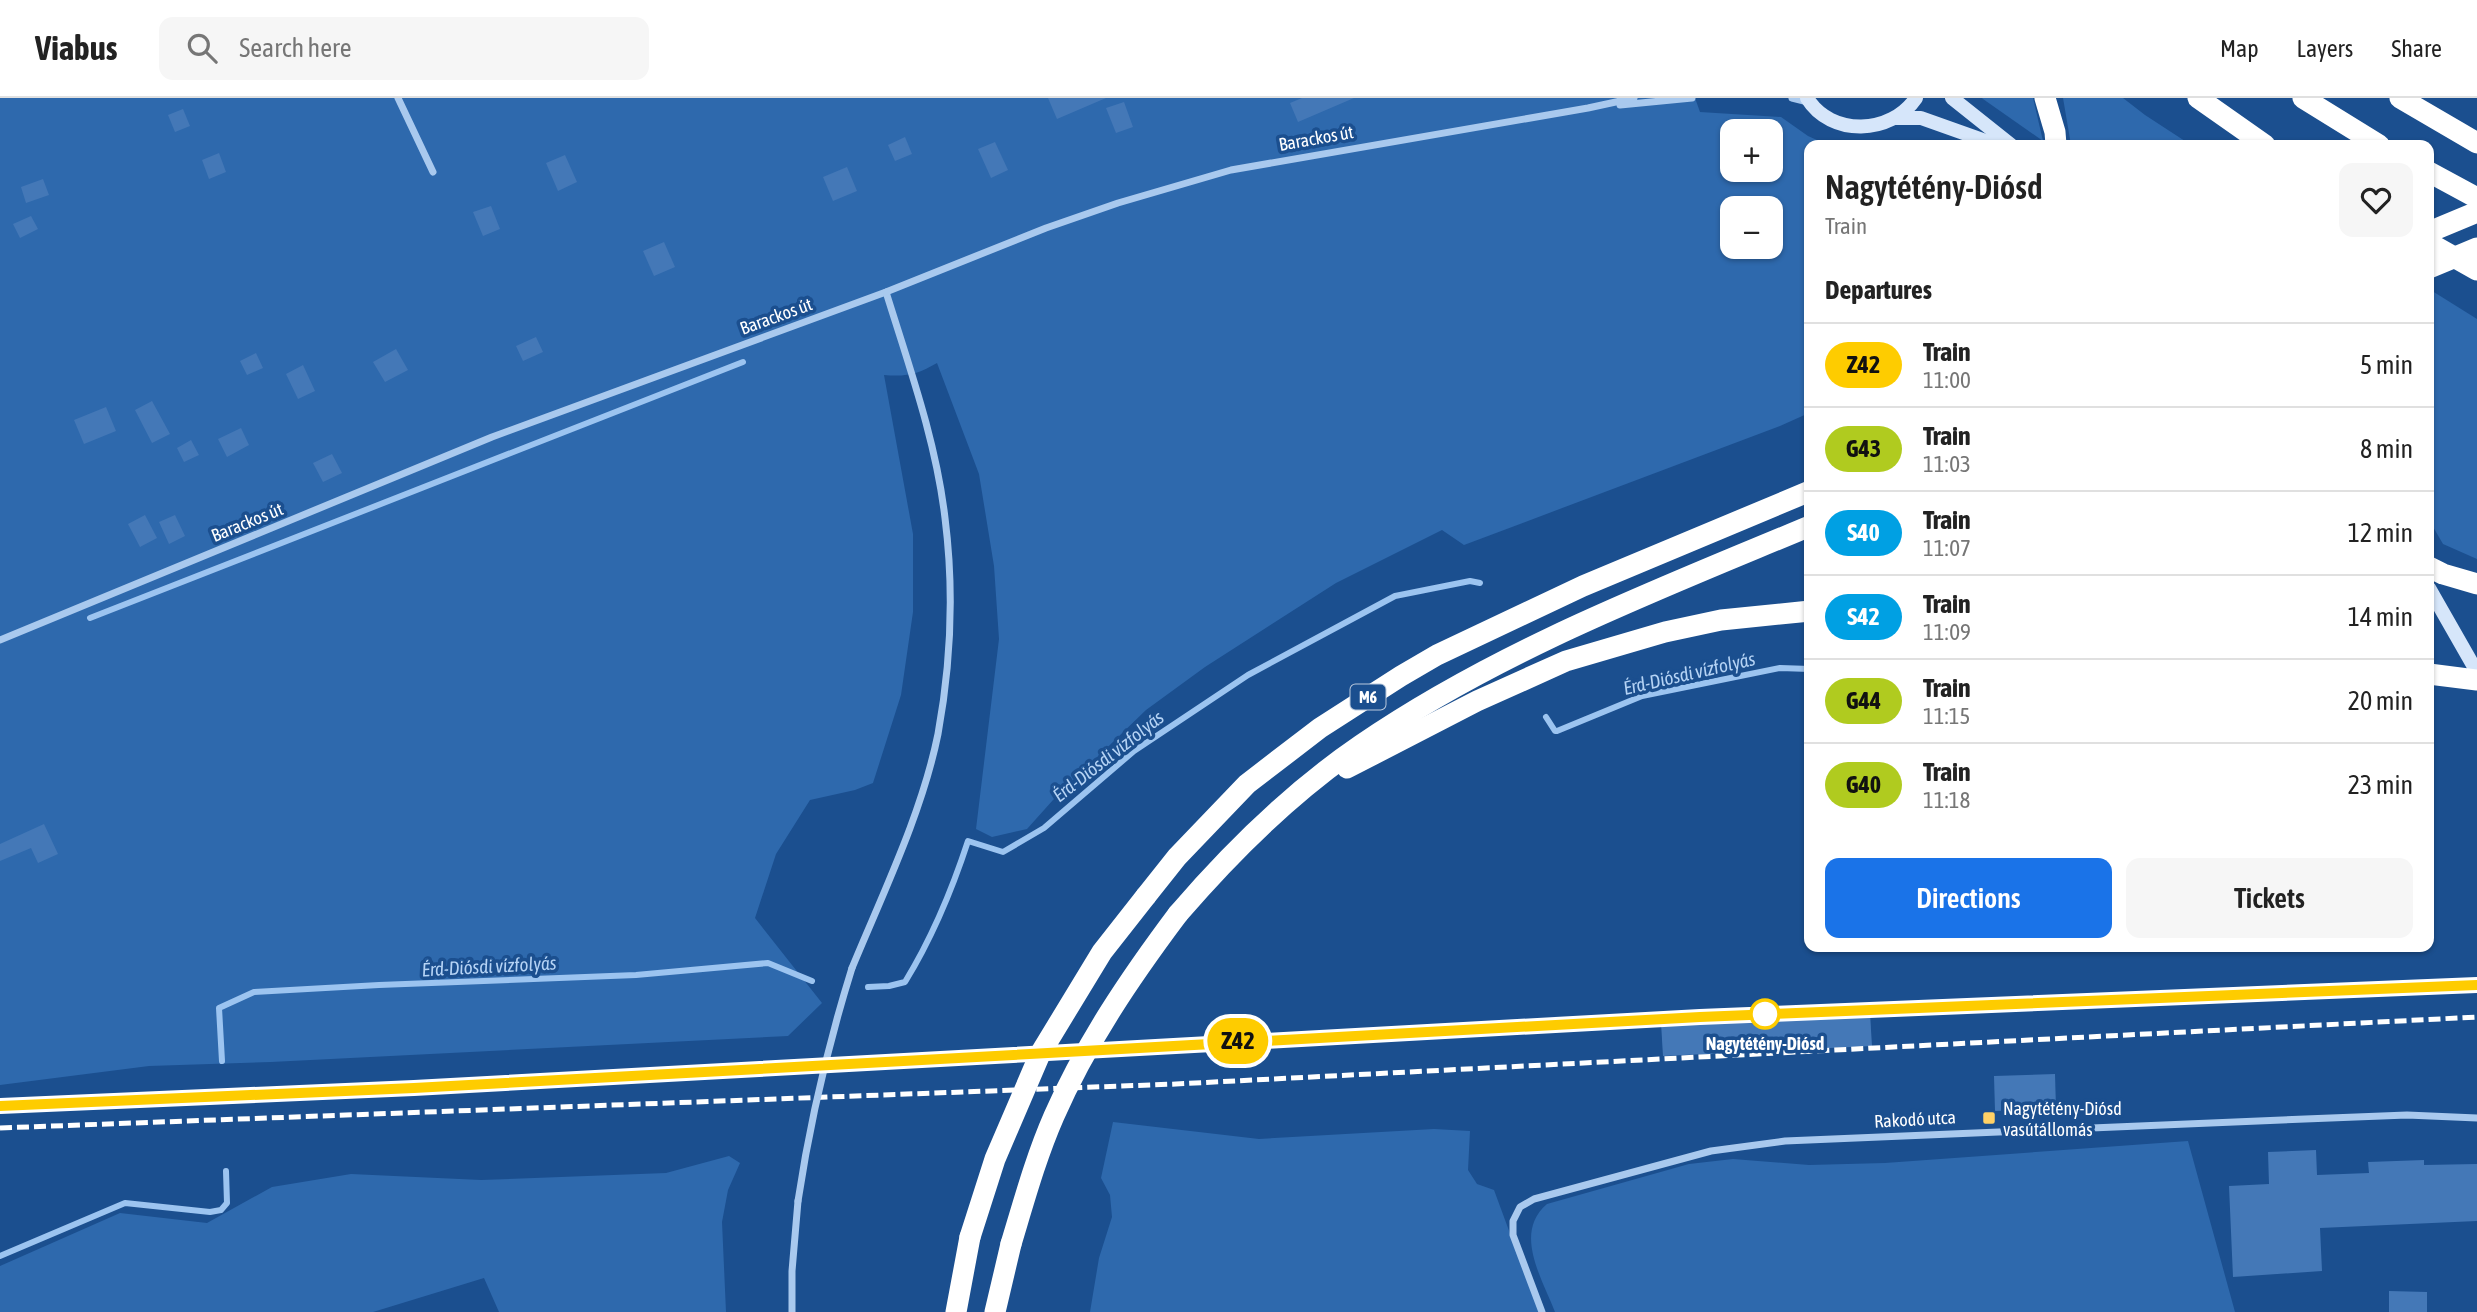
<!DOCTYPE html>
<meta charset="utf-8">
<style>
:root{--surface:#fff;--page:#f6f6f6;--text:#222;--muted:#767676;--line:#e0e0e0;--accent:#1a73e8}
body{margin:0;font-family:"Asap Condensed",sans-serif;background:var(--page);color:var(--text);height:100vh;display:flex;flex-direction:column;font-size:26px;white-space:nowrap}
*{box-sizing:border-box;margin:0}
p{font-size:23px;color:var(--muted)}
.icon{flex:none;width:38px;height:38px;fill:none;stroke:currentColor;stroke-width:2;stroke-linecap:round;stroke-linejoin:round}
.map{position:relative;flex:1;overflow:hidden}
.details{position:absolute;left:1804px;top:42px;width:630px;height:812px;display:flex;flex-direction:column;background:var(--surface);border-radius:14px;box-shadow:0 2px 5px #0004}
.details>*{flex:none}
.badge{padding:0 14px;border-radius:23px;font-size:24px;line-height:46px}
.tools{position:absolute;left:1720px;top:21px;display:grid;gap:14px}
.tools a{display:grid;place-items:center;width:63px;height:63px;border-radius:14px;background:var(--surface);box-shadow:0 2px 5px #0004;font-size:35px}
.map>.badge{position:absolute;translate:-50% -50%;box-shadow:0 0 0 4px #fff}
h2{padding:0 21px;font-size:26px;line-height:63px}
.round{display:grid;place-items:center;flex:none;width:74px;height:74px;border-radius:14px;background:var(--page)}
.headline{display:flex;align-items:center;justify-content:space-between;height:119px;padding:0 21px}
h1{font-size:33px;font-weight:600;line-height:52px}
.primary-button{display:flex;gap:14px;margin-top:auto;padding:14px 21px}
.primary-button a{flex:1;height:80px;border-radius:14px;background:var(--accent);color:#fff;font-size:28px;font-weight:600;line-height:80px;text-align:center}
.primary-button a+a{background:var(--page);color:var(--text)}
ul{padding:0;list-style:none}
li{display:flex;align-items:center;gap:21px;height:84px;padding:0 21px;border-top:2px solid var(--line)}
li div{flex:1}
li b{display:block;font-size:26px}
li em{font-style:normal}
li .badge{min-width:77px;font-weight:700;text-align:center}
header{display:flex;align-items:center;gap:42px;box-sizing:border-box;height:98px;padding:0 35px;background:var(--surface);border-bottom:2px solid var(--line)}
header strong{font-size:33px}
nav{display:flex;gap:38px;margin-inline-start:auto;font-size:24px}
.search{width:490px;height:63px;background:var(--page);display:flex;align-items:center;gap:18px;box-sizing:border-box;padding:0 24px;border-radius:14px;color:var(--muted);font-size:26px}
.map>svg:first-child{display:block}
.green{fill:#2e69ad;fill-rule:evenodd}
.lines{fill:none;stroke-linecap:round;stroke-linejoin:round}
.stream{stroke:#9cc4f0;stroke-width:6}
.building{fill:#4478b7}
.street{stroke:#a9c9ee;stroke-width:7}
.secondary{stroke:#d6e6fa;stroke-width:14}
.highway{stroke:#fff;stroke-width:21}
.rail{stroke:#fff;stroke-width:5;stroke-dasharray:12 5;stroke-linecap:butt}
.street-bridge{stroke:#a9c9ee;stroke-width:7}
.highway-bridge{stroke:#fff;stroke-width:21}
.line-casing{stroke:#fff;stroke-width:16}
.line{stroke:#fecc00;stroke-width:10}
.stop-dot{fill:#fff;stroke:#fecc00;stroke-width:3.5}
.poi-dot{fill:#ffd166;stroke:#1b4f8f;stroke-width:2.5}
.labels{text-anchor:middle;dominant-baseline:central;stroke-width:7;stroke-linejoin:round;paint-order:stroke}
.shield{fill:#1b4f8f;stroke:#bbcadd;stroke-width:2}
.shield-label{font-size:16px;font-weight:bold;fill:#fff}
.street-label{font-size:18px;fill:#fff;stroke:#1b4f8f}
.stop-label{font-size:18px;font-weight:bold;fill:#fff;stroke:#1b4f8f}
.poi-label{font-size:18px;fill:#fff;stroke:#1b4f8f;text-anchor:start}
.water-label{font-size:19px;font-style:italic;fill:#b5d3f5;stroke:#1b4f8f}
</style>
<header>
<strong>Viabus</strong>
<div class="search"><svg class="icon" aria-label="search" viewBox="0 0 24 24"><circle cx="10" cy="10" r="6"/><path d="M15 15l6 6"/></svg>Search here</div>
<nav><a>Map</a><a>Layers</a><a>Share</a></nav>
</header>
<div class="map">
<svg width="2477" height="1214" viewBox="0 0 2477 1214">
<rect width="100%" height="100%" fill="#1b4f8f"/>
<g class="green">
<path d="M 0,0 L 1695,0 L 1700,14 L 1781,19 L 1808,38 L 1828,47 L 1810,47 L 1809,315 L 1780,328 L 1464,447 L 1442,432 L 1336,485 L 1205,569 L 1146,612 L 1053,702 L 1027,731 L 992,739 L 976,731 L 999,541 L 994,468 L 979,376 L 937,265 C 918,276 907,279 884,277 L 913,436 L 913,514 L 901,597 L 873,685 L 855,692 L 810,702 L 776,756 L 755,820 L 822,905 L 788,938 L 271,964 L 149,968 L 0,987 ZM 1732,33 L 1771,33 L 1771,72 L 1732,72 ZM 1732,110 L 1771,110 L 1771,149 L 1732,149 Z"/>
<polygon points="1982,0 2033,0 2043,43 1983,1"/>
<polygon points="2063,0 2123,0 2145,17 2191,47 2071,47"/>
<polygon points="2429,191 2477,221 2477,461 2443,446 2429,422"/>
<polygon points="1113,1024 1259,1041 1434,1031 1470,1033 1468,1072 1477,1086 1494,1092 1539,1214 1090,1214 1099,1160 1112,1119 1110,1097 1101,1080"/>
<path d="M 2188,1043 L 2235,1214 L 1555,1214 C 1542,1180 1513,1135 1547,1106 L 1689,1066 L 1733,1061 L 1809,1067 L 1885,1065 Z"/>
<polygon points="729,1058 740,1065 728,1092 722,1124 726,1214 499,1214 484,1180 373,1214 0,1214 0,1168 120,1115 207,1125 272,1089 351,1076 481,1082 666,1075"/>
</g>
<g class="lines">
<g class="stream">
<polyline points="90,520 743,264"/>
<polyline points="1546,619 1555,633 1557,633 1642,598 1780,570 1810,571"/>
<path d="M 868,889 L 889,888 L 905,884 C 932,840 952,792 968,743 L 1003,754 L 1044,730 L 1134,653 L 1248,577 L 1395,498 L 1470,483 L 1480,485"/>
<polyline points="222,963 219,910 254,894 379,887 636,877 768,865 812,883"/>
<polyline points="0,1158 125,1105 210,1114 221,1112 227,1105 226,1073"/>
</g>
</g>
<g class="building">
<polygon points="1048,0 1106,0 1057,21"/>
<polygon points="1302,0 1354,0 1298,24 1290,5"/>
<polygon points="1124,4 1133,29 1116,35 1106,10"/>
<polygon points="183,11 190,28 175,34 168,17"/>
<polygon points="905,39 912,56 895,63 888,47"/>
<polygon points="995,44 1008,72 991,80 978,51"/>
<polygon points="219,55 226,74 209,81 202,62"/>
<polygon points="565,57 577,84 558,93 546,65"/>
<polygon points="847,69 857,93 833,103 823,79"/>
<polygon points="43,81 49,97 26,105 21,89"/>
<polygon points="491,108 500,131 483,138 473,114"/>
<polygon points="31,118 38,131 20,140 13,126"/>
<polygon points="664,144 675,169 654,178 643,153"/>
<polygon points="536,239 543,254 523,263 516,248"/>
<polygon points="396,251 408,272 385,284 373,264"/>
<polygon points="256,255 263,270 247,277 240,263"/>
<polygon points="303,267 315,293 298,301 286,276"/>
<polygon points="152,303 170,336 152,345 135,312"/>
<polygon points="106,309 116,333 84,346 74,322"/>
<polygon points="241,330 249,347 227,359 218,341"/>
<polygon points="191,342 199,357 184,364 177,350"/>
<polygon points="332,356 342,375 323,384 313,365"/>
<polygon points="145,417 157,440 140,449 128,426"/>
<polygon points="175,417 185,438 169,446 159,424"/>
<polygon points="44,726 58,756 38,765 31,750 0,763 0,746"/>
<polygon points="1870,915 1872,948 1663,958 1661,925"/>
<polygon points="2055,976 2056,1011 1995,1013 1994,978"/>
<polygon points="2316,1052 2317,1077 2369,1075 2368,1064 2424,1062 2424,1067 2477,1066 2477,1123 2320,1130 2322,1173 2233,1179 2229,1088 2269,1086 2268,1054"/>
<polygon points="2389,1193 2427,1194 2427,1214 2389,1214"/>
</g>
<g class="lines">
<g class="street">
<polyline points="398,0 433,74"/>
<polyline points="1792,0 1808,4"/>
<polyline points="1620,7 1692,0"/>
<polyline points="0,542 492,339 886,194 1046,130 1118,105 1231,72 1588,10 1634,0"/>
<path d="M 852,870 C 883,795 922,715 938,636 C 951,565 954,491 945,420 C 936,343 909,268 886,194"/>
<polyline points="792,1214 792,1173 798,1103"/>
<polyline points="1542,1214 1513,1137 1513,1123 1520,1109 1534,1101 1711,1053 1785,1043 2305,1021 2407,1017 2477,1020"/>
</g>
<g class="secondary">
<path d="M 1807,0 C 1831,39 1891,37 1916,0"/>
<polyline points="1952,0 2011,47"/>
<polyline points="1896,20 1921,20 1997,47"/>
<polyline points="2429,490 2477,574"/>
</g>
<g class="highway">
<polyline points="2045,0 2055,34 2056,47"/>
<polyline points="2198,0 2265,47"/>
<polyline points="2303,0 2379,47"/>
<polyline points="2400,0 2477,45"/>
<polyline points="2429,74 2477,100"/>
<polyline points="2429,134 2477,114"/>
<polyline points="2429,145 2477,172"/>
<polyline points="2429,469 2443,476 2477,486"/>
<polyline points="2429,576 2477,582"/>
<polyline points="1347,670 1477,603 1566,563 1665,534 1721,522 1810,513"/>
<polyline points="1146,798 1177,759 1247,686 1320,630 1401,578 1437,557 1583,488 1810,393"/>
<path d="M 1178,816 C 1232,753 1292,694 1361,647 C 1498,553 1657,492 1810,428"/>
<polyline points="956,1214 970,1139"/>
<polyline points="995,1214 1011,1146"/>
</g>
<g class="rail">
<path d="M 0,1008 C 506,987 1012,953 1518,928 C 1838,912 2157,899 2477,887"/>
<polyline points="0,1030 1176,986 2477,919"/>
</g>
<path class="street-bridge" d="M 798,1103 C 810,1023 828,947 852,870"/>
<g class="highway-bridge">
<polyline points="2429,170 2477,150"/>
<polyline points="970,1139 995,1061 1040,956 1102,854 1146,798"/>
<path d="M 1011,1146 C 1024,1103 1036,1059 1054,1018 C 1086,945 1130,880 1178,816"/>
</g>
</g>
<g class="lines">
<defs>
<polyline id="line" points="0,1008 414,990 1700,919 2477,887"/>
</defs>
<use href="#line" class="line-casing"/>
<use href="#line" class="line"/>
</g>
<circle class="stop-dot" cx="1765" cy="916" r="14"/>
<rect class="poi-dot" x="1982" y="1013" width="14" height="14" rx="3.5"/>
<g class="labels">
<rect class="shield" x="1350.5" y="586.5" width="35" height="25" rx="5"/>
<g class="shield-label">
<text x="1368" y="599">M6</text>
</g>
<g class="street-label">
<text transform="translate(1316 40) rotate(-10)">Barackos út</text>
<text transform="translate(776 218) rotate(-20)">Barackos út</text>
<text transform="translate(247 424) rotate(-22)">Barackos út</text>
<text transform="translate(1915 1021) rotate(-3)">Rakodó utca</text>
</g>
<g class="stop-label">
<text x="1765" y="945">Nagytétény-Diósd</text>
</g>
<g class="poi-label">
<text x="2003" y="1010">Nagytétény-Diósd<tspan x="2003" dy="21">vasútállomás</tspan></text>
</g>
<g class="water-label">
<text transform="translate(1689 575) rotate(-13)">Érd-Diósdi vízfolyás</text>
<text transform="translate(1108 658) rotate(-38)">Érd-Diósdi vízfolyás</text>
<text transform="translate(489 868) rotate(-3)">Érd-Diósdi vízfolyás</text>
</g>
</g>
</svg>
<div class="tools">
<a>+</a>
<a>−</a>
</div>
<b class="badge" style="left:1238px;top:943px;background:#fecc00;color:#111">Z42</b>
<section class="details">
<div class="headline"><div><h1>Nagytétény-Diósd</h1><p>Train</p></div><a class="round"><svg class="icon" aria-label="heart" viewBox="0 0 24 24"><path d="M12 20l-8-8c-3-5 5-10 8-4 3-6 11-1 8 4z"/></svg></a></div>
<h2>Departures</h2>
<ul>
<li><span class="badge" style="background:#fecc00;color:#111">Z42</span><div><b>Train</b><p>11:00</p></div><em>5 min</em></li>
<li><span class="badge" style="background:#b0cb1f;color:#111">G43</span><div><b>Train</b><p>11:03</p></div><em>8 min</em></li>
<li><span class="badge" style="background:#00a0e3;color:#fff">S40</span><div><b>Train</b><p>11:07</p></div><em>12 min</em></li>
<li><span class="badge" style="background:#00a0e3;color:#fff">S42</span><div><b>Train</b><p>11:09</p></div><em>14 min</em></li>
<li><span class="badge" style="background:#b0cb1f;color:#111">G44</span><div><b>Train</b><p>11:15</p></div><em>20 min</em></li>
<li><span class="badge" style="background:#b0cb1f;color:#111">G40</span><div><b>Train</b><p>11:18</p></div><em>23 min</em></li>
</ul>
<div class="primary-button"><a>Directions</a><a>Tickets</a></div>
</section>
</div>
